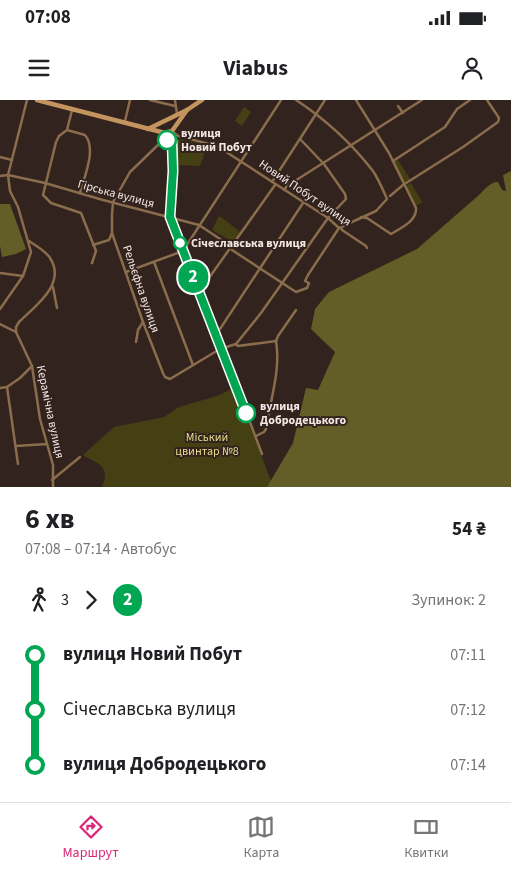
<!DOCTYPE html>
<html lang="uk">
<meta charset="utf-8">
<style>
:root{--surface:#fff;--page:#f6f6f6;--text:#202124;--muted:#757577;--line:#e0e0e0;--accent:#db2777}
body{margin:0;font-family:"Source Sans 3",sans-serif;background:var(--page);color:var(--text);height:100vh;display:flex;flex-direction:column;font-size:19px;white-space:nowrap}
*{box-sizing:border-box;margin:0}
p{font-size:16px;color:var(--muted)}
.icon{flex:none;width:28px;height:28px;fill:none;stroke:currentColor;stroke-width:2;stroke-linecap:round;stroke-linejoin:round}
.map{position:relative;height:387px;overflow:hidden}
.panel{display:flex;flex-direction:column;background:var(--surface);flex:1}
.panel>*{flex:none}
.badge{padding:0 10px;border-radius:16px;font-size:18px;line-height:32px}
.map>.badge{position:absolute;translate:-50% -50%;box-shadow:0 0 0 2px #fff}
.legs{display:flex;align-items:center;gap:8px;height:55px;padding:0 25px;font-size:16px}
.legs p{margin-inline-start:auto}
.overview{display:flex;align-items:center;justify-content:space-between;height:85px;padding:0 25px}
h1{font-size:28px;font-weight:700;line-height:38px}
ul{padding:0 25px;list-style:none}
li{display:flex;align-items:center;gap:18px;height:55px;font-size:19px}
li i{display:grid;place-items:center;width:8px;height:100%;margin:0 6px;background:currentColor}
li i::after{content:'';width:12px;height:12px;margin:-6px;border:4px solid;border-radius:50%;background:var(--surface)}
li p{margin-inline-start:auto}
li:first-child i{background:linear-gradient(#0000 50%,currentColor 0)}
li:last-child i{background:linear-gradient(currentColor 50%,#0000 0)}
.status{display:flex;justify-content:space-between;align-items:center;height:35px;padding:0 25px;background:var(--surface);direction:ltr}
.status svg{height:14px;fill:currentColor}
header{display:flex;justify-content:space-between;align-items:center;height:65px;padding:0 25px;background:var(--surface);font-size:22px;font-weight:700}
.tabs{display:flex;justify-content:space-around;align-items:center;height:70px;border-top:1px solid var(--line);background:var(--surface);font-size:14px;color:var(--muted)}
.tabs a{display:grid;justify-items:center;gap:2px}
.tabs .on{color:var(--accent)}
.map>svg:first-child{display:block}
.green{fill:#454013}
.forest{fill:#635d28}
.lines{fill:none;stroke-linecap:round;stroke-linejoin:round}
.street{stroke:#8a6d4c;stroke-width:2.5}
.secondary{stroke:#c3945e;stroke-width:4.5}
.line-1-casing{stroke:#fff;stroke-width:11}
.line-1{stroke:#00a651;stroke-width:8}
.stop-1-dot{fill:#fff;stroke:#00a651;stroke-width:2.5}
.labels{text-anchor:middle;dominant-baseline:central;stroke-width:4;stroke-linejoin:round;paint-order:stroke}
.stop-label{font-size:12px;font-weight:bold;fill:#f3e7e4;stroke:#33231e;text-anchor:start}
.street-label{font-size:12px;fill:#f3e7e4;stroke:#33231e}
.park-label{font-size:12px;fill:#e6dd8b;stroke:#33231e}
</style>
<div class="status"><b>07:08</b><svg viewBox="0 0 49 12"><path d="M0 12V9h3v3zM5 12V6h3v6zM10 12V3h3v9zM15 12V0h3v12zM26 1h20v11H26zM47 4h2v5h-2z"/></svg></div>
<header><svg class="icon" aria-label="menu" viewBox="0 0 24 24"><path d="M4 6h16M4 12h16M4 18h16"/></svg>Viabus<svg class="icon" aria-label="person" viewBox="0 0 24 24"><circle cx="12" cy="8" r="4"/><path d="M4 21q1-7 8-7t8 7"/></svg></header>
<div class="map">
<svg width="511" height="387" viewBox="0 0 511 387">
<rect width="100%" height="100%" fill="#33231e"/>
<g class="green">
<polygon points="244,7 251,12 242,26 235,21"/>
<polygon points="178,39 207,46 200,66 175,65"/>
<polygon points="398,60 410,79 404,83 394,62"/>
<polygon points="411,83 422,102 416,106 406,86"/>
<polygon points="219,116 229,123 240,132 233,142 212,130"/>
<path d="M 232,289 L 243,318 L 248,321 L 271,381 L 267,387 L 102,387 C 110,368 101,364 84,356 L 84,354 L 114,327 L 164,317 L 179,307 L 217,296 Z"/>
</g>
<g class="forest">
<path d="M 511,71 L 511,387 L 267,387 L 293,343 L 306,288 L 318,290 L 335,252 L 311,229 L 315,209 L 329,192 L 417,149 L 479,95 C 484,90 490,82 498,82 L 502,90 L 506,91 L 503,75 Z"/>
<polygon points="0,104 10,104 26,149 16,154 2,157 0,146"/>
</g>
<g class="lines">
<g class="street">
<polyline points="150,0 175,6"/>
<polyline points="175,0 177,14"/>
<path d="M 296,0 C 325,19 352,44 373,71 C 379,80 383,90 387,99 L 376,111 L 341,127"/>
<path d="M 356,0 L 389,53 L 416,108 C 417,121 401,128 391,134 L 367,118 L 361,117"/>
<polyline points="398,6 403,13"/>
<polyline points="125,21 130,0"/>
<polyline points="67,30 72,10"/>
<polyline points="172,31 178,36 217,46 328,118 339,128 341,127 342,130 366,146 367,148"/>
<polyline points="163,33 159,44 130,72 113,102 112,114 112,133 143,222 163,273 165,277 170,279 220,249 236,244 261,213 328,118 346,99 345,94 324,64 300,39"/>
<polyline points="170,33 173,52 170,117 243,310 248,317 262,354"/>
<polyline points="161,39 172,41"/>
<polyline points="0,57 12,60"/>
<polyline points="393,61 445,27 457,9 470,0"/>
<polyline points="0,76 8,75 45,83 103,100 199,125 232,147 232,150 296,192 307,188 309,183 305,181 308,175 339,128"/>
<polyline points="272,82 325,0"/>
<polyline points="284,90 287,86 422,0"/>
<path d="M 80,93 C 84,77 97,49 85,35 L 67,30 L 59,36 L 56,42 L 43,95 L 51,103 L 81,113 L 96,151 L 92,163"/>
<polyline points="390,96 403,85 463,47 498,22 499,18 487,0"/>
<polyline points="93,145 109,140 112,133"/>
<polyline points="154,162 193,265"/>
<polyline points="126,172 183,151 281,0"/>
<polyline points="0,173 23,176"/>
<polyline points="53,187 57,208"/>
<polyline points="199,192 275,85"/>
<polyline points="0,209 23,176 31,152 18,107 10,91 8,75 27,0"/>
<polyline points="0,224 16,232 32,266 40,319 53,365 53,387"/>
<path d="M 16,232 L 16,227 L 19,222 C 35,206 67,184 50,158 C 46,151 36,146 29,141"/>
<polyline points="214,233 220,229 303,103"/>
<polyline points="276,241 278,236 296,210"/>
<polyline points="136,242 138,230 143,222"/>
<polyline points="236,244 238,246 276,241"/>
<polyline points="0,288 7,287"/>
<path d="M 256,336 L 264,332 L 266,329 C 270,301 281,270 276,241"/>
<polyline points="16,346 47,344"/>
<polyline points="18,364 7,287 20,278 32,266"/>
<polyline points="52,380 80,357"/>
</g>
<g class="secondary">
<polyline points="37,0 165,33 172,31 187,10"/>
<polyline points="148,29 187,10 202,0"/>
</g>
</g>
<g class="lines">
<defs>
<polyline id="line-1" points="167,40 172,41 173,71 170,117 246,313"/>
</defs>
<use href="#line-1" class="line-1-casing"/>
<use href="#line-1" class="line-1"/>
</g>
<g class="stop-1-dot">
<circle cx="167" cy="40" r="9"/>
<circle cx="180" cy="143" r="6"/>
<circle cx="246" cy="313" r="9"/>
</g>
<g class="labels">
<g class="stop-label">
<text x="181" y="33">вулиця<tspan x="181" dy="14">Новий Побут</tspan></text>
<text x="191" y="143">Січеславська вулиця</text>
<text x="260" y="306">вулиця<tspan x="260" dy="14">Добродецького</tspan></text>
</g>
<g class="street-label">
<text transform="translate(305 93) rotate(34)">Новий Побут вулиця</text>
<text transform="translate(116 94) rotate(15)">Гірська вулиця</text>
<text transform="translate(141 189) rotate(71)">Рельєфна вулиця</text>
<text transform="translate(50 312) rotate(78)">Керамічна вулиця</text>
</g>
<g class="park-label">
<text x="207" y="337">Міський<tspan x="207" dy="14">цвинтар №8</tspan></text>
</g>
</g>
</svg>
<b class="badge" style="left:193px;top:177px;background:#00a651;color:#fff">2</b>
</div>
<section class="panel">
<div class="overview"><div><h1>6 хв</h1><p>07:08 – 07:14 · Автобус</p></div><b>54 ₴</b></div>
<div class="legs"><svg class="icon" aria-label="walk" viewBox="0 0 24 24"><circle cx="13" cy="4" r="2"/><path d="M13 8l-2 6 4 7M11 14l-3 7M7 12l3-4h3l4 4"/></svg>3<svg class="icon" aria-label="forward" viewBox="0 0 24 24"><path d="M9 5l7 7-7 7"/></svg><b class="badge" style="background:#00a651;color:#fff">2</b><p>Зупинок: 2</p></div>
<ul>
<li><i style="color:#00a651"></i><b>вулиця Новий Побут</b><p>07:11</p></li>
<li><i style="color:#00a651"></i><span>Січеславська вулиця</span><p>07:12</p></li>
<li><i style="color:#00a651"></i><b>вулиця Добродецького</b><p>07:14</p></li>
</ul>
</section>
<nav class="tabs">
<a class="on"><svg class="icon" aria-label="directions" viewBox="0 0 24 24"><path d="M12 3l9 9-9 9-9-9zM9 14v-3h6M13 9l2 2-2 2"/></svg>Маршрут</a>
<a><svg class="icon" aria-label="map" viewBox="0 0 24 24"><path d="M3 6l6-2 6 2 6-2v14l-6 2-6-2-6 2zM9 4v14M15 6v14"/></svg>Карта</a>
<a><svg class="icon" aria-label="tickets" viewBox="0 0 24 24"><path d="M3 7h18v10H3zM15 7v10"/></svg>Квитки</a>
</nav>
